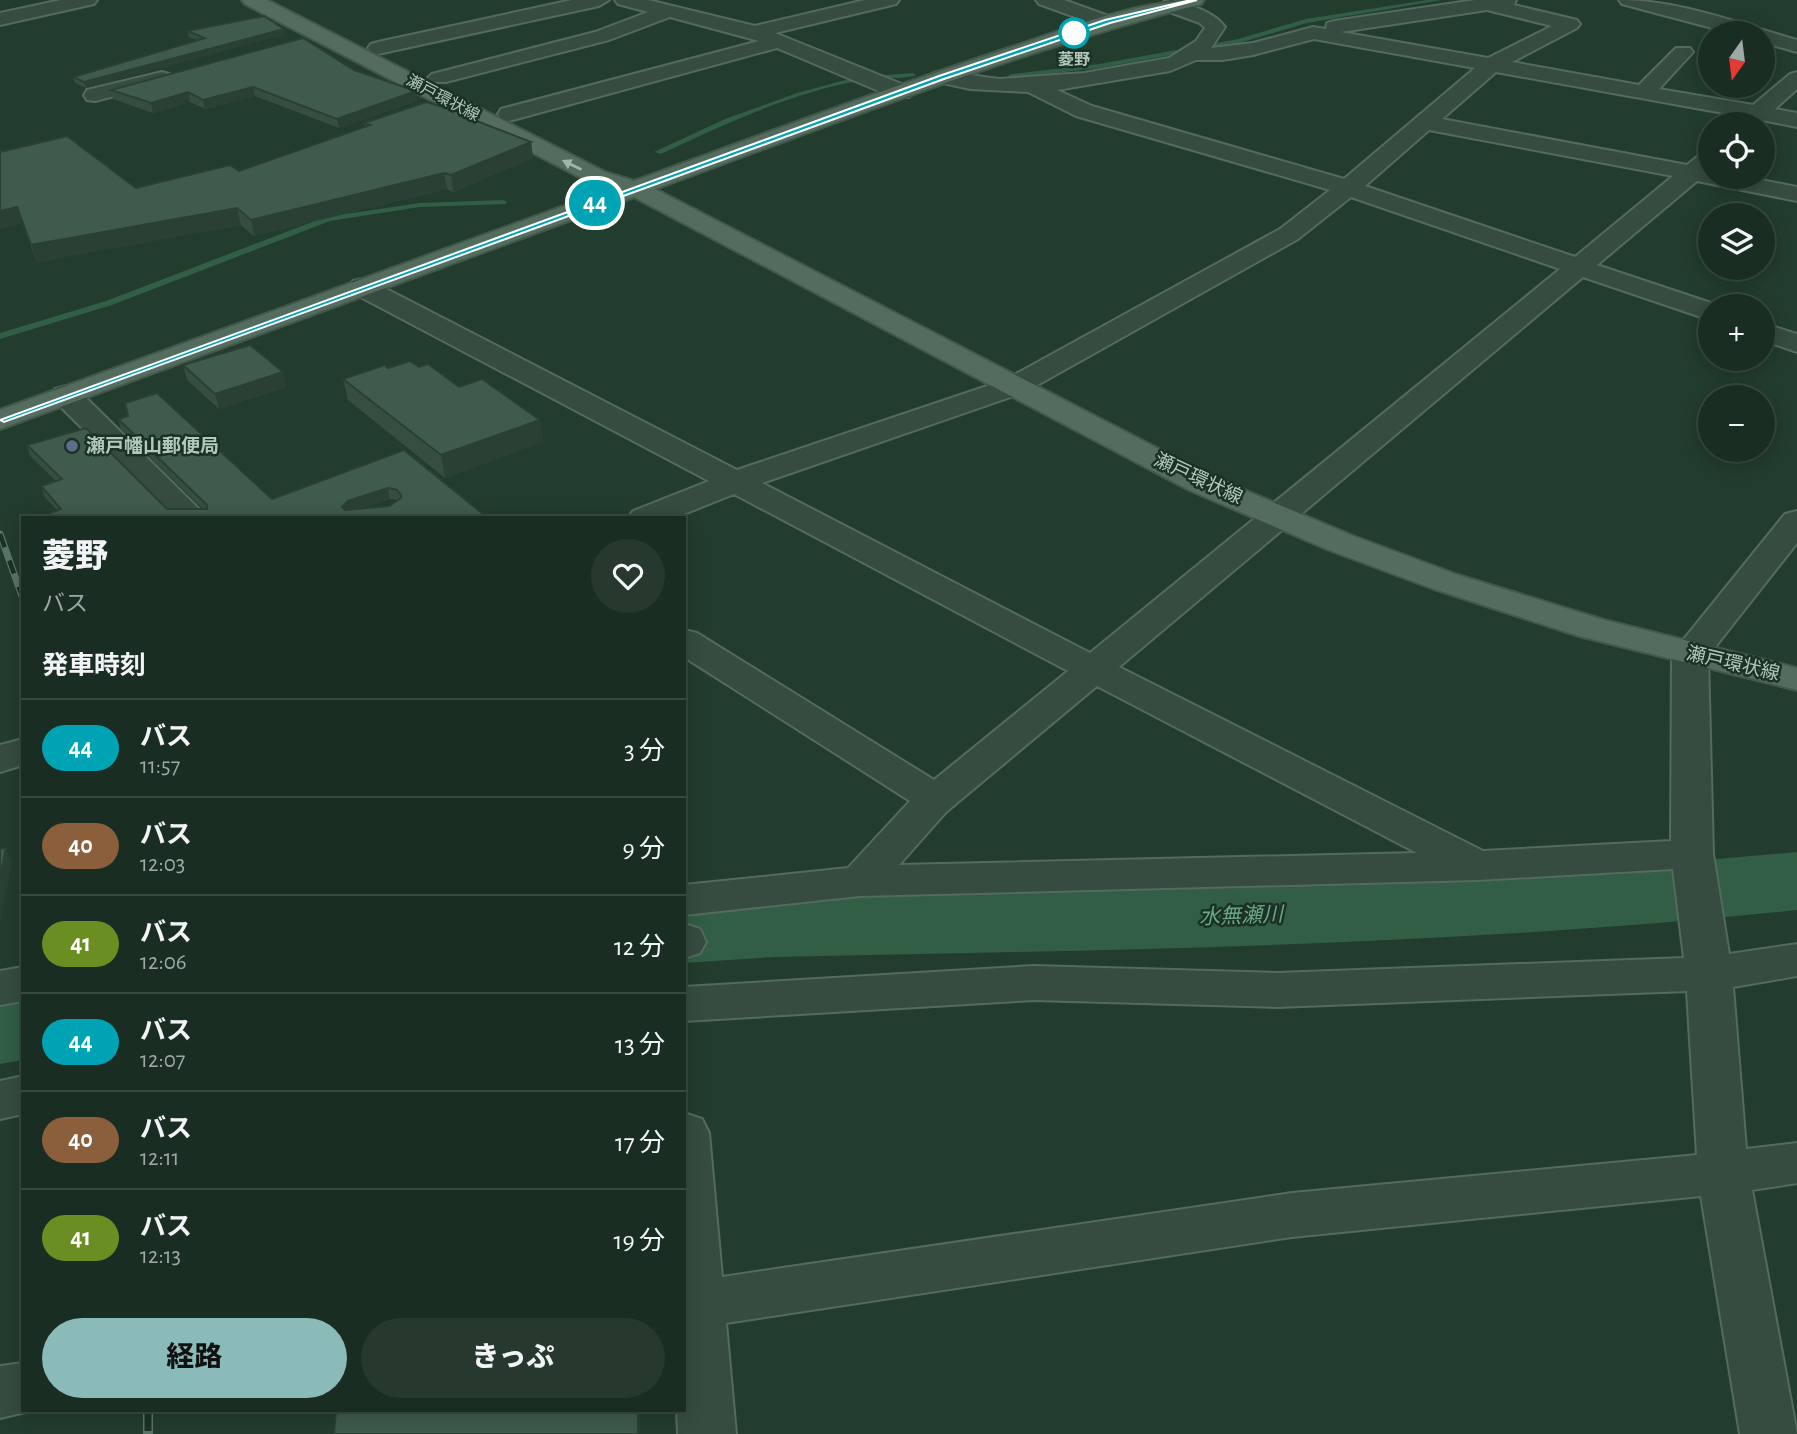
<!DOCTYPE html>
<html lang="ja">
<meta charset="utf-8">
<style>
:root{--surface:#1a2d22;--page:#27392f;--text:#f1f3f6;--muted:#9fa8a5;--line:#384940;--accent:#8bbbb9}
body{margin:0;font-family:"Alegreya Sans","Noto Sans JP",sans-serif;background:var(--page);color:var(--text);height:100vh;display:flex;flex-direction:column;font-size:26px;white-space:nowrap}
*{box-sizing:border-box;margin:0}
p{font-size:23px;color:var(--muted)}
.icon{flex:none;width:38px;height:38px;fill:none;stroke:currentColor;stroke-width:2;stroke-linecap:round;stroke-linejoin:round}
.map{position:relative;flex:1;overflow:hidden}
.sheet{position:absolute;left:21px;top:516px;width:665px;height:896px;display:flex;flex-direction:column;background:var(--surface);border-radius:0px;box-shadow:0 4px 18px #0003,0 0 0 2px var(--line)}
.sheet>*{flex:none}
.badge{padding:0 14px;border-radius:23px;font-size:24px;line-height:46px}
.needle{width:46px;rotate:194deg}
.controls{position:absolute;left:1698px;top:21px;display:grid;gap:14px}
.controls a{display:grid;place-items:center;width:77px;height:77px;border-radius:50%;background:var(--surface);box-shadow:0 4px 18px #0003,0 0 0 2px var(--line);font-size:35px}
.map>.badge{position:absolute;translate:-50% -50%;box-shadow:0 0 0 4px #fff}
h2{padding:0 21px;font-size:26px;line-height:63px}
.round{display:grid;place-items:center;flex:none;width:74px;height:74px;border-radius:37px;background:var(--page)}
.head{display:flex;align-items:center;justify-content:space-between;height:119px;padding:0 21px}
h1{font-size:33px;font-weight:800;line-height:52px}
.primary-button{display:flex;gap:14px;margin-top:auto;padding:14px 21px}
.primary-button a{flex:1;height:80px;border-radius:42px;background:var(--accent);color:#111;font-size:28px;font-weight:800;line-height:80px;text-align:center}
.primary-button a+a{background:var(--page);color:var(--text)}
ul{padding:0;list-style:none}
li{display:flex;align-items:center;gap:21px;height:98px;padding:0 21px;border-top:2px solid var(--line)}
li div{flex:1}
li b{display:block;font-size:26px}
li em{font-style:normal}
li .badge{min-width:77px;font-weight:700;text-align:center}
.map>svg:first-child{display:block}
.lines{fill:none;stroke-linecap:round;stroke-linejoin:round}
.stream{fill:#315e44;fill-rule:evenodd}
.river{fill:#315e44;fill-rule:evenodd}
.minor-casing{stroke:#546a5e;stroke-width:4}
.tertiary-casing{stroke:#546a5e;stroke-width:4}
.primary-casing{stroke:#42584c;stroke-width:4}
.minor{fill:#364c40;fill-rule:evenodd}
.tertiary{fill:#364c40;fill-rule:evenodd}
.primary{fill:#546c5e;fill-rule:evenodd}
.rail-far1-casing{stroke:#597566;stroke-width:7}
.rail-casing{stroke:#597566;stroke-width:10}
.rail-far1{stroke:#1b3125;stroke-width:4.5;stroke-dasharray:14;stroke-linecap:butt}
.rail{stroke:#1b3125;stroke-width:7;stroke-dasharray:21;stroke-linecap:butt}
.wall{fill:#354e40;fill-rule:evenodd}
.shaded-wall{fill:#2b4034}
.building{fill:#3e5b4b;stroke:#2b4034;stroke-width:2;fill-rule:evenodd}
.oneway{fill:#9eb6a9}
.line{fill:#00a3b4;stroke:#fff;stroke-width:2}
.stop-dot{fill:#fff;stroke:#00a3b4;stroke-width:3.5}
.service-dot{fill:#5c6f8a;stroke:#1b3125;stroke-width:2.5}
.labels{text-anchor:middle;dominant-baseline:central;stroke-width:5;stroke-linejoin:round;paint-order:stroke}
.far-stop-label{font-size:16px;font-weight:bold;fill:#b1c8bc;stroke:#1b3125}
.far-street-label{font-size:16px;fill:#b1c8bc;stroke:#1b3125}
.poi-label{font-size:19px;font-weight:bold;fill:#b1c8bc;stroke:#1b3125;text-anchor:start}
.street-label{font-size:19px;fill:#b1c8bc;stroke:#1b3125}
.water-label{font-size:21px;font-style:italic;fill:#69a884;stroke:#1b3125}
</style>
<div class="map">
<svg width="1797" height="1434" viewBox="0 0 1797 1434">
<rect width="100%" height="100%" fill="#223c2d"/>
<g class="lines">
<g class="stream">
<polygon points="1427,0 1441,0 1307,23 1239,43 1099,68 1011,78 1008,76 1011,74 1099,64 1238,39 1306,19"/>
<path d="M 913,73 L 916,75 L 915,76 C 896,79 876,78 857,81 C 788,94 723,125 661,154 L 654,152 L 725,119 L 797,93 L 857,77 Z"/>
<polygon points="503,200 507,202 506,204 420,207 330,221 112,305 0,339 0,333 106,301 325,217 420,203"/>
</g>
<g class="river">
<path d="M 1797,852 L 1797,910 C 1457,946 1116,950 774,957 L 684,963 L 684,901 L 774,895 C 1116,888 1457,884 1797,852 Z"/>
<polygon points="23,990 23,1060 0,1064 0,994"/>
</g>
<defs>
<g id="minor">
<polygon points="572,0 609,0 599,6 378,54 371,52 368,48 371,44 378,42"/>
<polygon points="615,0 648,0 755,26 865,0 899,0 896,4 775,33 909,87 912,92 909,97 893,97 777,48 509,121 501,119 498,114 501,109 759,41 670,17 609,40 446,82 432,82 428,78 432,74 595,32 648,12 618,4"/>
<polygon points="1036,0 1064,0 1114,18 1117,22 1107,28 1100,26 1039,4"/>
<path d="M 1171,0 C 1190,5 1213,11 1225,27 L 1211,48 L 1253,43 L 1313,27 L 1326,29 L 1327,23 L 1334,21 L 1475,0 L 1516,0 L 1514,5 L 1577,20 L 1580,24 L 1577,28 L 1512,62 L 1639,85 L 1676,48 L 1690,48 L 1693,52 L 1659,89 L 1753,105 L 1790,74 L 1797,72 L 1797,89 L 1775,109 L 1797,113 L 1797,127 L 1762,120 L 1758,124 L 1734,124 L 1740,116 L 1496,72 L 1442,119 L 1687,165 L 1702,153 L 1710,151 L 1710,177 L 1746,177 L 1797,187 L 1797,201 L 1697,181 L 1597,265 L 1720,306 L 1710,306 L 1710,320 L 1583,277 L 1119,667 L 1483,851 L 1671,841 L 1672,654 L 1785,514 L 1797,511 L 1797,543 L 1708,656 L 1713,854 L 1729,954 L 1797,944 L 1797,976 L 1733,987 L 1746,1149 L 1797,1143 L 1797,1183 L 1752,1190 L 1797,1434 L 1740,1434 L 1701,1196 L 1292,1237 L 726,1323 L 736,1434 L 678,1434 L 677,1410 L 684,1410 L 684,1113 L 702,1119 L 709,1133 L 722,1277 L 1292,1193 L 1697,1155 L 1687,991 L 1277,1007 L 1034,1000 L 684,1021 L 684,987 L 1034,966 L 1277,973 L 1684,958 L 1673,869 L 1478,880 L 860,896 L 684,915 L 684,885 L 848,868 L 910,801 L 684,657 L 684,630 L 697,633 L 934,780 L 1068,671 L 734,494 L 674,518 L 628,518 L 633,511 L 709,481 L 353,293 L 349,287 L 353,281 L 362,279 L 371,281 L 737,470 L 1005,380 L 1280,229 L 1330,190 L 1076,116 L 1028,92 L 970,89 L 934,81 L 930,77 L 934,73 L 941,71 L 999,79 L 1084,73 L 1169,58 L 1196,41 L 1205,28 L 1200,23 L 1164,10 L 1161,6 L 1164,2 ZM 1487,10 L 1552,26 L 1488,58 L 1341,32 ZM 1314,39 L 1475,68 L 1344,179 L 1092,106 L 1057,90 L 1170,71 L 1196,60 L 1223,60 L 1253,55 ZM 1429,130 L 1673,176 L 1575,257 L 1365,186 ZM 1351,197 L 1560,269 L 1090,653 L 762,483 L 1025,392 L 1298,239 ZM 1097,686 L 1417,853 L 899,865 L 946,812 Z"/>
<path d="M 1619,0 C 1680,0 1740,24 1797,40 L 1797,52 L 1762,42 L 1762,33 L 1731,33 L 1622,4 Z"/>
<polygon points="162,72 169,74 173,78 169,82 95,101 87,100 84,95 87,90"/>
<polygon points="1762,323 1797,334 1797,352 1762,340"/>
<polygon points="66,386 77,389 208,518 172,518 55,401 51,395 55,389"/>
<polygon points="23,739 23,765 0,772 0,745"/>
<polygon points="684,924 700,929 706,942 700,953 684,958"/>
<polygon points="23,967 23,1001 0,1005 0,971"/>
<polygon points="23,1076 23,1114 0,1119 0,1081"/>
<polygon points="23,1363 23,1410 34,1410 0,1418 0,1366"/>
</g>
<polygon id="tertiary" points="61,0 97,0 94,4 0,25 0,13"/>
<path id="primary" d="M 242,0 L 267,0 L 605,172 L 634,181 C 759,136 883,89 1009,48 C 1072,27 1137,0 1204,0 L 1201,4 C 1015,52 835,123 655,189 L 1211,476 L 1353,536 L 1458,575 L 1604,620 L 1797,668 L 1797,690 L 1579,636 L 1434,589 L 1329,550 L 1189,490 L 634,197 L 0,429 L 0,410 L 611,189 L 589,182 L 245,4 Z"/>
</defs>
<use href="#minor" class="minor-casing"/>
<use href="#tertiary" class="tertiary-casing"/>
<use href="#primary" class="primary-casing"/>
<use href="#minor" class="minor"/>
<use href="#tertiary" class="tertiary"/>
<use href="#primary" class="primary"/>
<defs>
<polyline id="rail-far1" points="0,534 23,599"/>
<polyline id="rail" points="148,1410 148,1434"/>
</defs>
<use href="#rail-far1" class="rail-far1-casing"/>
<use href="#rail" class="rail-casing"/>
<use href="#rail-far1" class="rail-far1"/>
<use href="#rail" class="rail"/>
</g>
<g class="wall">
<polygon points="187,31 285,34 86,88 75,83 73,77 198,41 189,37"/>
<polygon points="354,70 416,91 417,101 339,128 255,96 205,109 190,102 153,113 113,99 111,90"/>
<polygon points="474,116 475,120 531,142 533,158 453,192 447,189 254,236 241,225 37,262 22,224 0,152 136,188 239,171 365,127 364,123"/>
<polygon points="183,365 283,372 286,387 219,409 187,380"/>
<polygon points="419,367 459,387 540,420 543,442 445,478 348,400 343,379 388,368"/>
<path d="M 118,419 L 272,499 L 404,450 L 488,518 L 51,518 L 50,513 L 57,510 L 44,496 L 41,486 L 56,481 L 30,456 L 27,445 L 167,509 L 203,509 L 121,429 ZM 390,499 L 398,500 L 389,506 L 359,509 Z"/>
</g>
<g class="shaded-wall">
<polygon points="284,29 285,34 86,88 84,82"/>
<polygon points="253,87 255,96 205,109 203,100"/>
<polygon points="416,91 417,101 339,128 337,119"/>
<polygon points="188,92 190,102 153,113 151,103"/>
<polygon points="531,142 533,158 453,192 451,175"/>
<polygon points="444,173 447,189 254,236 251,220"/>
<polygon points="17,207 22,224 0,229 0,211"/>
<polygon points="237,208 241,225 37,262 31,245"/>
<polygon points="283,372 286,387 219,409 215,394"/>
<polygon points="540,420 543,442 445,478 441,455"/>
<polygon points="388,488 390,499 350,512 344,518 342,507 348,501"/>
<polygon points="6,848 12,862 0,922 0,878"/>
<rect x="638" y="1410" width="2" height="24"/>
</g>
<g class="building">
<polygon points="264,16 284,29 84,82 73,77 205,38 187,31"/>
<polygon points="303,38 354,70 416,91 337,119 253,87 203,100 188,92 151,103 111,90"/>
<polygon points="426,102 474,116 469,118 531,142 451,175 444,173 251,220 237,208 31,245 17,207 0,211 0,152 67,136 136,188 230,165 239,171 370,125 364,123"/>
<polygon points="250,345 283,372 215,394 183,365"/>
<polygon points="410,361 419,367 428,364 459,387 482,379 540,420 441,455 343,379 385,365 388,368"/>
<path d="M 157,393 L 272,499 L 404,450 L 488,518 L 54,518 L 50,513 L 61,509 L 41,486 L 62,479 L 27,445 L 86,428 L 167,509 L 207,509 L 207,505 L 118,419 L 128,416 L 125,403 ZM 388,488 L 397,490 L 401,495 L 401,498 L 389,506 L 345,510 L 342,507 L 348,501 Z"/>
<polygon points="6,848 0,878 0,849"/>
<polygon points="336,1410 638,1410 638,1434 334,1434"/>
</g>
<defs><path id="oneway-solid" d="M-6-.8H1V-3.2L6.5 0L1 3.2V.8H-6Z" transform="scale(1.75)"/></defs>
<use class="oneway" href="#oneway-solid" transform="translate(572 165) rotate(-154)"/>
<polygon class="line" points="1191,0 1197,0 1110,23 944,79 4,422 0,420 939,76 1105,20"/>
<circle class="stop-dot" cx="1074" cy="33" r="14"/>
<circle class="service-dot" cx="72" cy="446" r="7"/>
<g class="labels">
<g class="far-stop-label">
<text x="1074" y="60">菱野</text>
</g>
<g class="far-street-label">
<text transform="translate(443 98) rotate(28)">瀬戸環状線</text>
</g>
<g class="poi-label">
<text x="86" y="446">瀬戸幡山郵便局</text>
</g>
<g class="street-label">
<text transform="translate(1198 479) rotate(25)">瀬戸環状線</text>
<text transform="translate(1733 664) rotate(13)">瀬戸環状線</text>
</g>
<g class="water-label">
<text transform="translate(1241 916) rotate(-2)">水無瀬川</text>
</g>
</g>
</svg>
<div class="controls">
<a><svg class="needle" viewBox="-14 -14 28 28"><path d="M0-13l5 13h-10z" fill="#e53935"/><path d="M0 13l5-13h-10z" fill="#9fa8a5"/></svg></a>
<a><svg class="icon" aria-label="locate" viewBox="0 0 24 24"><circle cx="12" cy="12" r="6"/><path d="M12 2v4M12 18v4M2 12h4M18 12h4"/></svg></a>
<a><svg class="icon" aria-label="layers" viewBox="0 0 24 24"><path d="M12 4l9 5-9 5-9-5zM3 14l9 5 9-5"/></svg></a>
<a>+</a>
<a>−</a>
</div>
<b class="badge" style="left:595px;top:203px;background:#00a3b4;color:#fff">44</b>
<section class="sheet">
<div class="head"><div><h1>菱野</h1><p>バス</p></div><a class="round"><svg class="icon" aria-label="heart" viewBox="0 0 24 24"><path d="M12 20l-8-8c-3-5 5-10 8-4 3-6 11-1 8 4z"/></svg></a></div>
<h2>発車時刻</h2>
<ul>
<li><span class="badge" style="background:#00a3b4;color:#fff">44</span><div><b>バス</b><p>11:57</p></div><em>3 分</em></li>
<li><span class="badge" style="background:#8b5e3c;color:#fff">40</span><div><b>バス</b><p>12:03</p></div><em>9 分</em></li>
<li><span class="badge" style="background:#6b8e23;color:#fff">41</span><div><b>バス</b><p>12:06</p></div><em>12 分</em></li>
<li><span class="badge" style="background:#00a3b4;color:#fff">44</span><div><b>バス</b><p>12:07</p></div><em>13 分</em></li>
<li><span class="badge" style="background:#8b5e3c;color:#fff">40</span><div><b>バス</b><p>12:11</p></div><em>17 分</em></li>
<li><span class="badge" style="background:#6b8e23;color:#fff">41</span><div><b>バス</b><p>12:13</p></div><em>19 分</em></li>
</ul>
<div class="primary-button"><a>経路</a><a>きっぷ</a></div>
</section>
</div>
